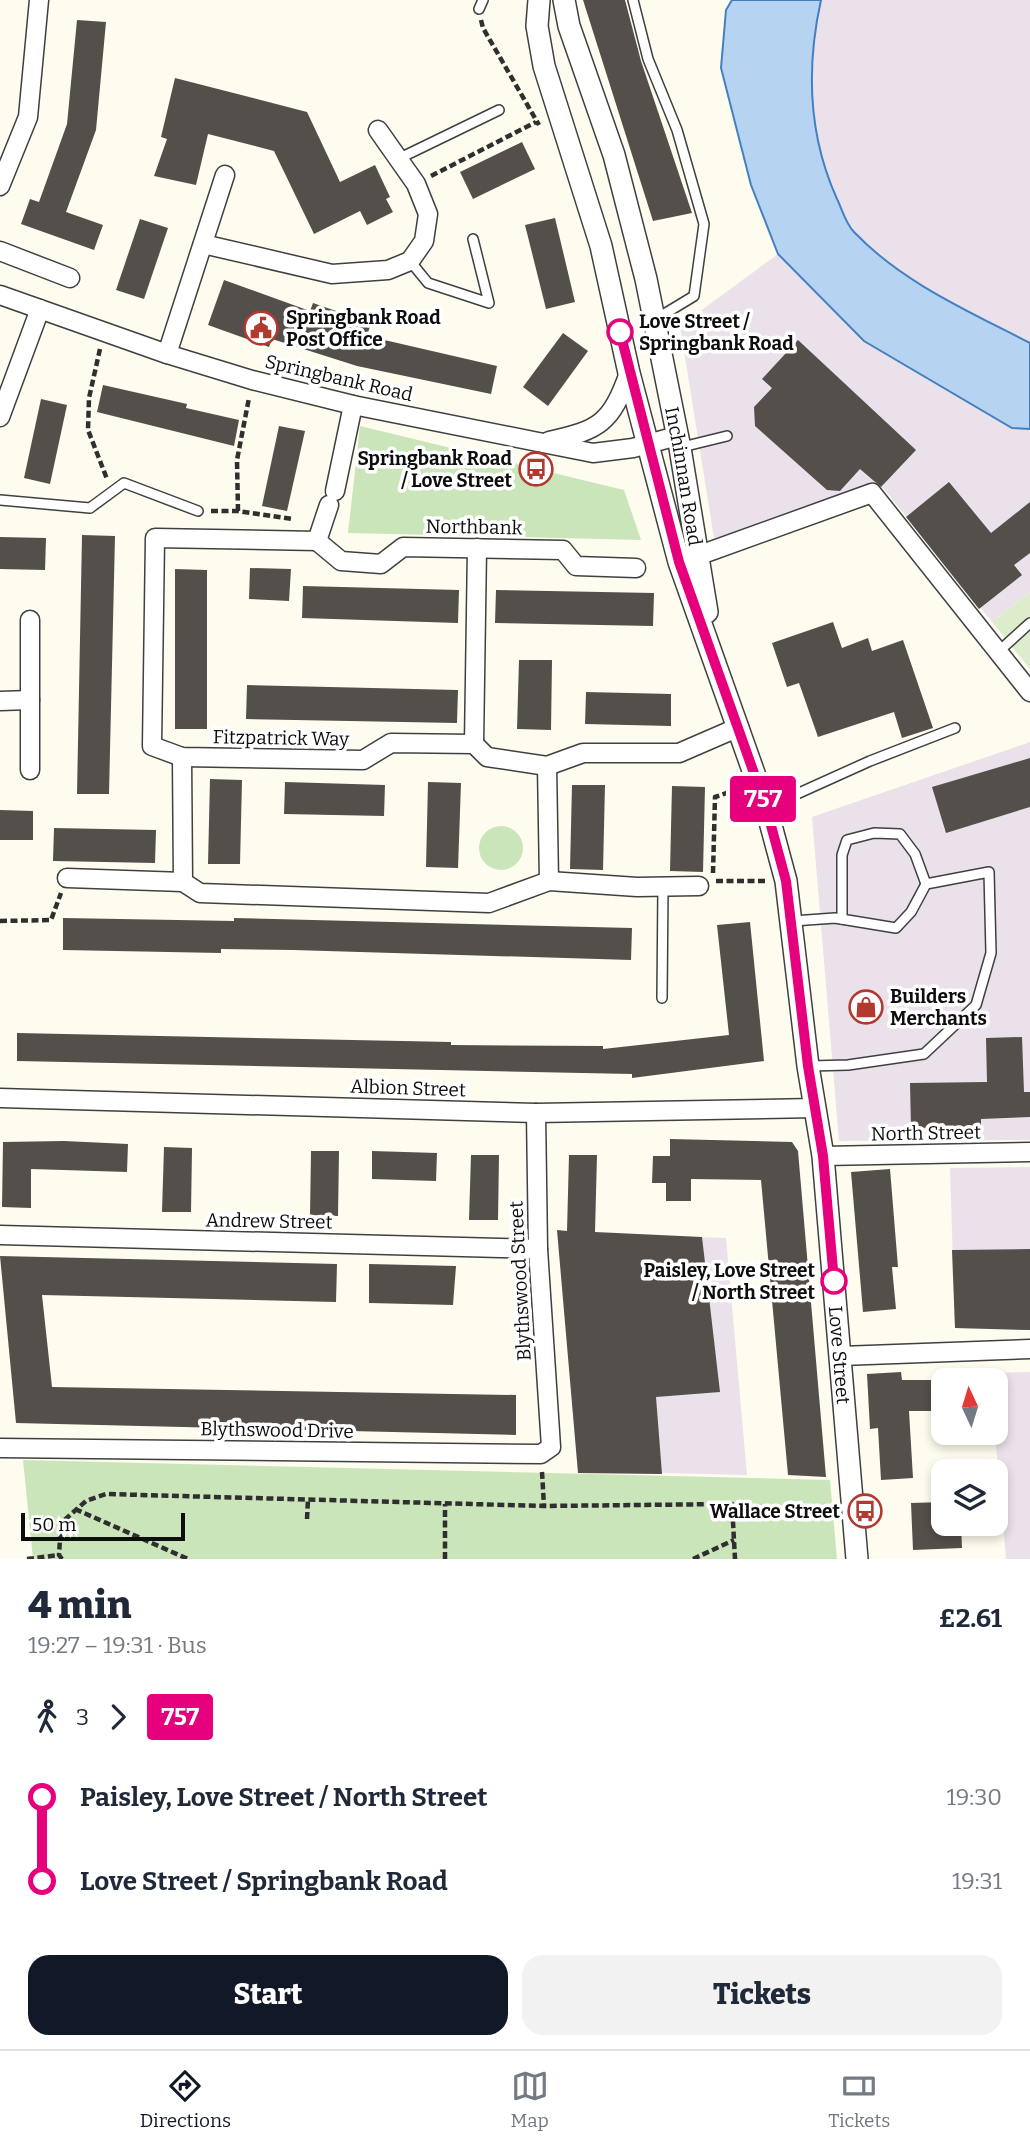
<!DOCTYPE html>
<meta charset="utf-8">
<style>
:root{--surface:#fff;--page:#f2f2f3;--text:#1f2937;--muted:#747a83;--line:#e0e1e3;--accent:#111827}
body{margin:0;font-family:Bitter,serif;background:var(--page);color:var(--text);height:100vh;display:flex;flex-direction:column;font-size:26px;white-space:nowrap}
*{box-sizing:border-box;margin:0}
p{font-size:23px;color:var(--muted)}
.icon{flex:none;width:38px;height:38px;fill:none;stroke:currentColor;stroke-width:2;stroke-linecap:round;stroke-linejoin:round}
.map{position:relative;height:1559px;overflow:hidden}
.sheet{display:flex;flex-direction:column;background:var(--surface);flex:1}
.sheet>*{flex:none}
.badge{padding:0 14px;border-radius:5px;font-size:24px;line-height:46px}
.needle{width:46px;rotate:356deg}
.controls{position:absolute;left:931px;top:1368px;display:grid;gap:14px}
.controls a{display:grid;place-items:center;width:77px;height:77px;border-radius:14px;background:var(--surface);box-shadow:0 4px 10px #0003;font-size:35px}
.scale{position:absolute;left:21px;bottom:18px;width:164px;box-sizing:border-box;padding-left:7px;border:4px solid #0d0d0d;border-top:0;font-size:19px;line-height:24px;white-space:nowrap;color:#0d0d0d;-webkit-text-stroke:5px #fff;paint-order:stroke}
.map>.badge{position:absolute;translate:-50% -50%;box-shadow:0 0 0 4px #fff}
.legs{display:flex;align-items:center;gap:10px;height:77px;padding:0 28px;font-size:23px}
.legs p{margin-inline-start:auto}
.summary{display:flex;align-items:center;justify-content:space-between;height:119px;padding:0 28px}
h1{font-size:38px;font-weight:800;line-height:52px}
.cta{display:flex;gap:14px;margin-top:auto;padding:14px 28px}
.cta a{flex:1;height:80px;border-radius:21px;background:var(--accent);color:#fff;font-size:28px;font-weight:800;line-height:80px;text-align:center}
.cta a+a{background:var(--page);color:var(--text)}
ul{padding:0 28px;list-style:none}
li{display:flex;align-items:center;gap:24px;height:84px;font-size:26px}
li i{display:grid;place-items:center;width:10px;height:100%;margin:0 9px;background:currentColor}
li i::after{content:'';width:18px;height:18px;margin:-9px;border:5px solid;border-radius:50%;background:var(--surface)}
li p{margin-inline-start:auto}
li:first-child i{background:linear-gradient(#0000 50%,currentColor 0)}
li:last-child i{background:linear-gradient(currentColor 50%,#0000 0)}
.menu{display:flex;justify-content:space-around;align-items:center;height:98px;border-top:2px solid var(--line);background:var(--surface);font-size:19px;color:var(--muted)}
.menu a{display:grid;justify-items:center;gap:4px}
.menu .selected{color:var(--accent)}
.map>svg:first-child{display:block}
.industrial{fill:#ebe1eb}
.green{fill:#cbe5ba}
.pitch{fill:#ddedcb}
.water{fill:#b6d4f1;stroke:#4380c3;stroke-width:2}
.building{fill:#544f4a}
.lines{fill:none;stroke-linecap:round;stroke-linejoin:round}
.service-casing{stroke:#404040;stroke-width:12}
.minor-casing{stroke:#404040;stroke-width:21}
.tertiary-casing{stroke:#404040;stroke-width:24}
.path{stroke:#2f2f2f;stroke-width:4.5;stroke-dasharray:7 3.5;stroke-linecap:butt}
.service{stroke:#fff;stroke-width:9}
.minor{stroke:#fff;stroke-width:18}
.tertiary{stroke:#fff;stroke-width:21}
.line-1-casing{stroke:#fff;stroke-width:16}
.line-1{stroke:#e6007e;stroke-width:10}
.stop-1-dot{fill:#fff;stroke:#e6007e;stroke-width:3.5}
.labels{text-anchor:middle;dominant-baseline:central;stroke-width:7;stroke-linejoin:round;paint-order:stroke}
.poi-label{font-size:19px;font-weight:bold;fill:#0d0d0d;stroke:#fff;text-anchor:start}
.stop-label{font-size:19px;font-weight:bold;fill:#0d0d0d;stroke:#fff;text-anchor:start}
.street-label{font-size:19px;fill:#0d0d0d;stroke:#fff}
</style>
<div class="map">
<svg width="1030" height="1559" viewBox="0 0 1030 1559">
<rect width="100%" height="100%" fill="#fefcee"/>
<g class="industrial">
<polygon points="821,0 1030,0 1030,343 919,286 852,231 823,167 812,106 812,42"/>
<polygon points="778,254 864,341 1012,428 1030,429 1030,592 992,622 883,488 714,538 680,326"/>
<polygon points="1030,742 1030,1140 839,1141 812,817"/>
<polygon points="1030,1167 1030,1330 955,1328 950,1168"/>
<polygon points="558,1233 726,1238 747,1475 578,1471"/>
<polygon points="1030,1372 1030,1559 1006,1559 995,1433 996,1381 991,1381 990,1373"/>
</g>
<g class="green">
<polygon points="360,426 624,490 641,540 348,533"/>
<circle cx="501" cy="848" r="22"/>
<polygon points="23,1460 830,1480 837,1559 33,1559"/>
</g>
<polygon class="pitch" points="1030,592 1030,669 992,622"/>
<path class="water" d="M 732,0 L 821,0 C 806,68 808,135 837,199 C 842,209 846,224 854,232 C 903,283 968,311 1030,343 L 1030,429 L 1012,428 L 864,341 L 778,254 L 751,185 L 721,68 L 726,10 Z"/>
<g class="building">
<polygon points="583,0 625,0 641,61 692,213 653,221"/>
<polygon points="77,20 106,22 96,130 66,212 103,225 94,250 21,224 30,199 39,202 67,124"/>
<polygon points="175,78 307,112 340,182 375,165 390,197 386,199 393,212 367,225 360,211 314,234 274,151 208,134 196,185 154,176 167,139 161,137"/>
<polygon points="522,142 535,169 473,199 460,172"/>
<polygon points="555,218 575,302 546,309 525,225"/>
<polygon points="140,219 168,228 144,299 116,290"/>
<polygon points="224,280 310,311 313,303 371,323 367,336 497,366 491,394 357,366 272,339 269,347 208,325"/>
<polygon points="563,333 588,351 548,406 523,387"/>
<polygon points="798,340 916,450 881,487 860,469 840,491 827,490 755,426 754,407 772,388 762,379"/>
<polygon points="103,385 187,404 186,408 239,420 234,446 97,412"/>
<polygon points="41,399 67,405 50,484 24,478"/>
<polygon points="279,426 305,431 287,511 262,506"/>
<polygon points="949,482 991,533 1030,502 1030,553 1014,565 1022,575 979,609 906,517"/>
<polygon points="82,535 115,536 109,794 77,794"/>
<polygon points="0,537 46,538 45,570 0,569"/>
<polygon points="250,568 291,569 289,601 249,599"/>
<polygon points="175,569 207,570 207,729 175,729"/>
<polygon points="303,586 459,590 458,623 302,618"/>
<polygon points="496,590 654,593 653,626 495,623"/>
<polygon points="833,622 842,648 868,638 872,651 903,640 933,728 902,738 894,712 818,737 799,683 787,687 772,643"/>
<polygon points="519,660 552,660 551,730 517,729"/>
<polygon points="247,685 458,690 457,723 246,719"/>
<polygon points="586,692 671,694 671,726 585,724"/>
<polygon points="1030,758 1030,807 946,833 932,787"/>
<polygon points="210,779 242,780 240,864 208,864"/>
<polygon points="285,782 385,785 384,816 284,814"/>
<polygon points="428,782 461,783 458,868 426,867"/>
<polygon points="572,785 605,785 603,870 570,869"/>
<polygon points="672,786 705,787 703,872 670,871"/>
<polygon points="0,810 33,811 33,840 0,840"/>
<polygon points="54,828 156,830 155,863 53,861"/>
<polygon points="63,918 234,921 234,918 632,928 631,960 293,950 221,949 221,953 63,950"/>
<polygon points="750,922 764,1061 632,1078 632,1074 17,1061 17,1033 451,1042 451,1045 603,1046 603,1049 729,1035 717,925"/>
<polygon points="1022,1037 1024,1092 1030,1092 1030,1117 981,1119 981,1127 911,1128 910,1083 987,1082 986,1038"/>
<polygon points="670,1139 792,1142 798,1151 826,1477 788,1475 761,1180 691,1179 691,1201 666,1201 666,1183 652,1183 653,1156 670,1156"/>
<polygon points="64,1141 128,1144 127,1172 31,1169 31,1208 2,1207 3,1142"/>
<polygon points="164,1147 192,1148 191,1212 162,1212"/>
<polygon points="311,1151 339,1151 338,1216 310,1215"/>
<polygon points="372,1151 437,1153 436,1181 372,1179"/>
<polygon points="471,1155 499,1155 498,1220 469,1220"/>
<polygon points="569,1155 597,1155 595,1232 702,1237 720,1392 656,1397 662,1474 578,1473 557,1230 567,1231"/>
<polygon points="890,1169 898,1267 892,1267 896,1309 863,1312 851,1172"/>
<polygon points="1030,1249 1030,1330 955,1328 952,1250"/>
<polygon points="0,1256 337,1264 336,1302 42,1295 52,1387 516,1395 516,1435 16,1423"/>
<polygon points="369,1264 456,1266 453,1305 369,1303"/>
<polygon points="901,1372 902,1380 943,1380 943,1411 909,1411 913,1478 881,1480 878,1428 870,1429 867,1374"/>
<polygon points="943,1502 943,1524 961,1524 962,1548 913,1550 911,1503"/>
</g>
<g class="lines">
<defs>
<g id="service">
<polyline points="633,0 648,59 677,130 704,224 694,296 656,319"/>
<polyline points="479,9 483,0"/>
<polyline points="398,159 499,110"/>
<polyline points="410,261 428,283 489,303 473,239"/>
<polyline points="682,447 727,436"/>
<polyline points="0,500 90,508 124,483 198,511"/>
<polyline points="998,652 1030,623"/>
<polyline points="768,807 870,761 955,728"/>
<polyline points="842,919 842,855 847,840 874,833 900,834 915,854 926,884"/>
<polyline points="793,921 835,918 896,928 911,912 926,884 989,872 991,953 976,1005 924,1054 848,1065 810,1066"/>
<polyline points="662,998 663,886"/>
</g>
<g id="minor">
<polyline points="0,186 28,117 39,0"/>
<polyline points="203,244 332,274 388,270 410,261 424,241 428,214 416,184 378,130"/>
<polyline points="0,251 70,278"/>
<polyline points="0,295 167,354 252,380 353,405 593,453 633,448 677,436"/>
<polyline points="167,354 225,175"/>
<polyline points="0,417 40,309"/>
<path d="M 549,441 C 600,430 611,423 629,373"/>
<polyline points="335,491 353,405"/>
<polyline points="317,541 155,538 152,746 182,757 363,760 391,743 474,744 487,757 547,766 583,753 679,753 739,727"/>
<polyline points="317,541 341,561 381,564 403,547 563,550 576,566 636,568"/>
<polyline points="317,541 329,505"/>
<polyline points="686,560 872,493 1030,692"/>
<polyline points="0,701 30,700"/>
<polyline points="474,744 477,548"/>
<polyline points="182,757 183,882 200,893 489,903 549,881 637,887 699,886"/>
<polyline points="547,766 549,881"/>
<polyline points="30,770 30,620"/>
<polyline points="67,878 183,882"/>
<polyline points="0,1098 536,1113 816,1108"/>
<polyline points="823,1156 1030,1152"/>
<polyline points="0,1235 538,1249"/>
<polyline points="841,1356 1030,1349"/>
<polyline points="0,1448 541,1454 551,1447 538,1249 536,1113"/>
</g>
<g id="tertiary">
<path id="s1" d="M 539,0 L 537,26 L 544,66 L 601,246 L 629,373 L 679,562 L 766,807 L 786,881 L 808,1066 L 823,1156 L 857,1559"/>
<path id="s2" d="M 564,0 L 569,26 L 614,155 L 646,279 L 680,448 L 707,612"/>
</g>
</defs>
<use href="#service" class="service-casing"/>
<use href="#minor" class="minor-casing"/>
<use href="#tertiary" class="tertiary-casing"/>
<g class="path">
<polyline points="481,20 483,28 539,125"/>
<polyline points="431,176 536,122"/>
<polyline points="100,349 89,398 88,430 107,479"/>
<polyline points="211,511 238,511 292,519"/>
<polyline points="238,511 237,460 249,398"/>
<polyline points="713,873 715,797 741,788"/>
<polyline points="716,881 767,881"/>
<polyline points="0,921 51,920 61,893"/>
<polyline points="542,1472 544,1506"/>
<polyline points="75,1509 188,1559"/>
<polyline points="307,1519 308,1499"/>
<polyline points="27,1559 59,1555"/>
<polyline points="62,1559 59,1555 61,1523 86,1501 106,1494 544,1506 732,1504 735,1559"/>
<polyline points="445,1559 445,1504"/>
<polyline points="693,1559 734,1540"/>
</g>
<use href="#service" class="service"/>
<use href="#minor" class="minor"/>
<use href="#tertiary" class="tertiary"/>
</g>
<g class="lines">
<defs>
<polyline id="line-1" points="620,332 679,562 766,807 786,881 808,1066 823,1156 834,1281"/>
</defs>
<use href="#line-1" class="line-1-casing"/>
<use href="#line-1" class="line-1"/>
</g>
<defs>
<symbol id="civic-ring" viewBox="-11 -11 22 22"><circle r="9.5" fill="#fff" stroke="#b2392f" stroke-width="1.5"/><path d="M-.6-6.5H3V-4.5H.6V-3L4-1V1h2V6H-6V1h2V-1L-.6-3ZM-1.2 2.5V6h2.4V2.5Z" fill="#b2392f"/></symbol>
<symbol id="bus-ring" viewBox="-11 -11 22 22"><circle r="9.5" fill="#fff" stroke="#b2392f" stroke-width="1.5"/><path d="M-5-6H5V4H4V6H2V4H-2V6H-4V4H-5ZM-3.5-4V0h7V-4ZM-3.5 1.2v1.5H-2V1.2ZM2 1.2v1.5H3.5V1.2Z" fill="#b2392f"/></symbol>
<symbol id="shop-ring" viewBox="-11 -11 22 22"><circle r="9.5" fill="#fff" stroke="#b2392f" stroke-width="1.5"/><path d="M-5-2.5h2.3a2.7 3.5 0 0 1 5.4 0H5L5.5 6h-11ZM-1.5-2.5h3a1.5 2.3 0 0 0-3 0Z" fill="#b2392f"/></symbol>
</defs>
<g fill-rule="evenodd">
<use href="#civic-ring" x="242" y="309" width="38" height="38"/>
<use href="#bus-ring" x="517" y="450" width="38" height="38"/>
<use href="#shop-ring" x="847" y="988" width="38" height="38"/>
<use href="#bus-ring" x="846" y="1492" width="38" height="38"/>
</g>
<g class="stop-1-dot">
<circle cx="620" cy="332" r="12"/>
<circle cx="834" cy="1281" r="12"/>
</g>
<g class="labels">
<g class="poi-label">
<text x="286" y="317">Springbank Road<tspan x="286" dy="22">Post Office</tspan></text>
<text x="512" y="458" text-anchor="end">Springbank Road<tspan x="512" dy="22">/ Love Street</tspan></text>
<text x="890" y="996">Builders<tspan x="890" dy="22">Merchants</tspan></text>
<text x="840" y="1511" text-anchor="end">Wallace Street</text>
</g>
<g class="stop-label">
<text x="639" y="321">Love Street /<tspan x="639" dy="22">Springbank Road</tspan></text>
<text x="815" y="1270" text-anchor="end">Paisley, Love Street<tspan x="815" dy="22">/ North Street</tspan></text>
</g>
<g class="street-label">
<text transform="translate(339 378) rotate(13)">Springbank Road</text>
<text stroke="none"><textPath href="#s2" startOffset="492">Inchinnan Road</textPath></text>
<text transform="translate(474 527) rotate(1)">Northbank</text>
<text transform="translate(281 738) rotate(1)">Fitzpatrick Way</text>
<text transform="translate(408 1088) rotate(2)">Albion Street</text>
<text transform="translate(926 1133) rotate(-1)">North Street</text>
<text transform="translate(269 1221) rotate(1)">Andrew Street</text>
<text transform="translate(520 1281) rotate(-93)">Blythswood Street</text>
<text stroke="none"><textPath href="#s1" startOffset="1395">Love Street</textPath></text>
<text transform="translate(277 1430) rotate(1)">Blythswood Drive</text>
</g>
</g>
</svg>
<div class="controls">
<a><svg class="needle" viewBox="-14 -14 28 28"><path d="M0-13l5 13h-10z" fill="#e53935"/><path d="M0 13l5-13h-10z" fill="#747a83"/></svg></a>
<a><svg class="icon" aria-label="layers" viewBox="0 0 24 24"><path d="M12 4l9 5-9 5-9-5zM3 14l9 5 9-5"/></svg></a>
</div>
<div class="scale">50 m</div>
<b class="badge" style="left:763px;top:799px;background:#e6007e;color:#fff">757</b>
</div>
<section class="sheet">
<div class="summary"><div><h1>4 min</h1><p>19:27 – 19:31 · Bus</p></div><b>£2.61</b></div>
<div class="legs"><svg class="icon" aria-label="walk" viewBox="0 0 24 24"><circle cx="13" cy="4" r="2"/><path d="M13 8l-2 6 4 7M11 14l-3 7M7 12l3-4h3l4 4"/></svg>3<svg class="icon" aria-label="forward" viewBox="0 0 24 24"><path d="M9 5l7 7-7 7"/></svg><b class="badge" style="background:#e6007e;color:#fff">757</b></div>
<ul>
<li><i style="color:#e6007e"></i><b>Paisley, Love Street / North Street</b><p>19:30</p></li>
<li><i style="color:#e6007e"></i><b>Love Street / Springbank Road</b><p>19:31</p></li>
</ul>
<div class="cta"><a>Start</a><a>Tickets</a></div>
</section>
<nav class="menu">
<a class="selected"><svg class="icon" aria-label="directions" viewBox="0 0 24 24"><path d="M12 3l9 9-9 9-9-9zM9 14v-3h6M13 9l2 2-2 2"/></svg>Directions</a>
<a><svg class="icon" aria-label="map" viewBox="0 0 24 24"><path d="M3 6l6-2 6 2 6-2v14l-6 2-6-2-6 2zM9 4v14M15 6v14"/></svg>Map</a>
<a><svg class="icon" aria-label="tickets" viewBox="0 0 24 24"><path d="M3 7h18v10H3zM15 7v10"/></svg>Tickets</a>
</nav>
